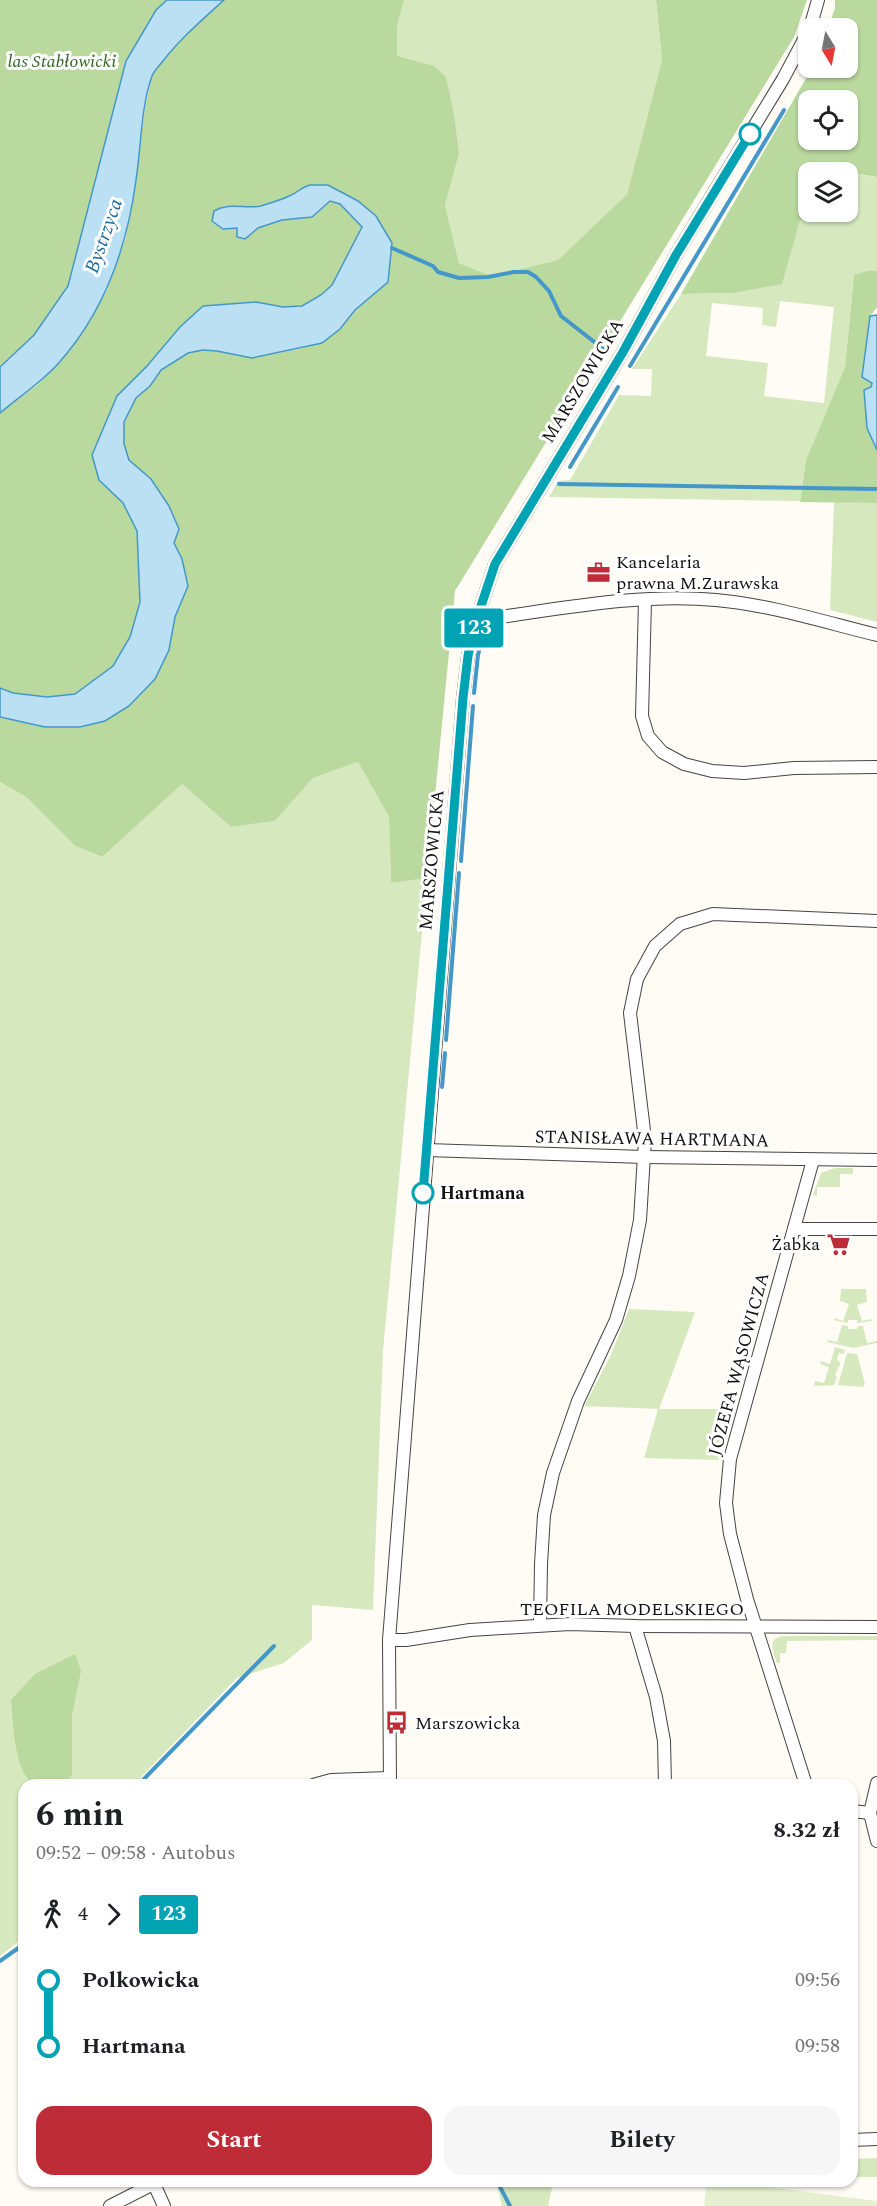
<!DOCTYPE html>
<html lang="pl">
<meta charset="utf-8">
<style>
:root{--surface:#fff;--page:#f6f6f6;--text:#202124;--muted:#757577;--accent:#bd2c37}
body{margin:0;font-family:Spectral,serif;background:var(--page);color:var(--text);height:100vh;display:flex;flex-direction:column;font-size:22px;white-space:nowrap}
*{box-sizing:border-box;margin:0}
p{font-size:20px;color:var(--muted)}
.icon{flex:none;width:33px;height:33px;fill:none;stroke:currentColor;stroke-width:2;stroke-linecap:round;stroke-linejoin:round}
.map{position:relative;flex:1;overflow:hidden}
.side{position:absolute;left:18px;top:1779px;width:840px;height:408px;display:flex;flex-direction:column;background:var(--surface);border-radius:18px;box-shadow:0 2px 4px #0004}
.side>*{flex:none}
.badge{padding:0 12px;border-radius:4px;font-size:21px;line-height:39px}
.needle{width:39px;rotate:170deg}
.fabs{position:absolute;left:798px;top:18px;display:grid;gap:12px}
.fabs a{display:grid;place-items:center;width:60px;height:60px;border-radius:12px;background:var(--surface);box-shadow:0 2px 4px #0004;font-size:30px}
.map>.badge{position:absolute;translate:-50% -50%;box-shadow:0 0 0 3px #fff}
.legs{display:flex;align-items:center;gap:9px;height:66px;padding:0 18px;font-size:20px}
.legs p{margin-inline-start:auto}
.summary{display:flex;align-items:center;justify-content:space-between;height:102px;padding:0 18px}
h1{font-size:33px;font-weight:700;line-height:45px}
.cta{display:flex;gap:12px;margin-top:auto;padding:12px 18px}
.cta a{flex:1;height:69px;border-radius:18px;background:var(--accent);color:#fff;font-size:24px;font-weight:700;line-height:69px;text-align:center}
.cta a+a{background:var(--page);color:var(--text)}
ul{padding:0 18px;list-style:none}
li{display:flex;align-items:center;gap:21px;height:66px;font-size:22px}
li i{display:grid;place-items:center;width:9px;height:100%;margin:0 8px;background:currentColor}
li i::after{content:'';width:15px;height:15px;margin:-8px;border:4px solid;border-radius:50%;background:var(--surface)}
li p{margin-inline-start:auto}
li:first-child i{background:linear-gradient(#0000 50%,currentColor 0)}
li:last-child i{background:linear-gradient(currentColor 50%,#0000 0)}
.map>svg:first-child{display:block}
.green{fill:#d6e9be;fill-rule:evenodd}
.forest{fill:#bad99e;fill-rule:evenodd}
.pitch{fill:#e6f0d0}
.water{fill:#bbe0f4;stroke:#4498c9;stroke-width:1.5}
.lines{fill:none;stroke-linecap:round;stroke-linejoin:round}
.stream{stroke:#4498c9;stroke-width:4}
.minor-casing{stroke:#444;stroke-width:14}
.minor{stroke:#fff;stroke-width:12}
.line-1-casing{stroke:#fff;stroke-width:14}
.line-1{stroke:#00a3b4;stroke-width:9}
.stop-1-dot{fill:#fff;stroke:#00a3b4;stroke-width:3}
.labels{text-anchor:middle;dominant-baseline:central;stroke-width:6;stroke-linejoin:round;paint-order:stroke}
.park-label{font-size:18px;font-style:italic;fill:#326722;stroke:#fff}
.street-label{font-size:18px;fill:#111;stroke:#fff}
.poi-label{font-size:18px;fill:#111;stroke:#fff;text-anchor:start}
.stop-label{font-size:18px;font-weight:bold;fill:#111;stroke:#fff;text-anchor:start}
.water-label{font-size:20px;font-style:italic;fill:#1d6a9f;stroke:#fff}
</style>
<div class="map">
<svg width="877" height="2206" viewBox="0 0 877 2206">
<rect width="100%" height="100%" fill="#fffcf5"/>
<g class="green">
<polygon points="404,0 656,0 662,60 627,194 558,260 491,276 459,263 445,205 459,154 396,57 397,27"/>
<path d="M 848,173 L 877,177 L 877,271 L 854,275 L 845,367 L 806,460 L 800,501 L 549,497 L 558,481 L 570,480 L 619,395 L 651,396 L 652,369 L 632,369 L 681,294 L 733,293 L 791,248 L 800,220 L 817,217 L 818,212 L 848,212 ZM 780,301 L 834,307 L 824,403 L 764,396 L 768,363 L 706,356 L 712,303 L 763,308 L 762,325 L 776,327 Z"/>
<polygon points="834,502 877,503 877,622 830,610"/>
<polygon points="358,762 389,817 391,883 427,878 383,1351 373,1610 312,1605 312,1640 284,1663 237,1678 141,1777 139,1785 24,1785 24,1937 0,1956 0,782 26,797 75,846 101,857 182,784 231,827 275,821 313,778"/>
<polygon points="835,1168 853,1168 853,1174 840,1174 840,1187 817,1187 817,1196 813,1195 821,1173"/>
<polygon points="841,1289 866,1289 867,1302 857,1305 862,1321 871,1319 872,1321 858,1323 857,1320 848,1320 848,1323 834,1320 835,1318 843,1321 849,1304 840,1301"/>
<polygon points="629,1309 695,1312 659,1409 731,1409 719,1460 644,1458 658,1409 584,1406 610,1357"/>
<polygon points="842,1325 848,1326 848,1329 857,1329 858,1326 863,1326 867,1343 877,1341 877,1343 853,1348 827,1342 828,1340 837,1342"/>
<polygon points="835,1347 845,1350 844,1354 839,1353 837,1360 841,1362 835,1375 837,1377 834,1385 814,1386 815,1381 824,1383 829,1367 820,1364 821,1361 830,1364"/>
<polygon points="847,1353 857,1354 865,1384 863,1387 838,1385"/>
<path d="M 784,1636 L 877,1636 L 877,1640 L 787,1641 L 786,1653 L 780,1653 L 780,1663 L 777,1663 C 773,1651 766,1638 784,1636 Z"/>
<polygon points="877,2158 877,2177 852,2177 852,2159"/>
<polygon points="496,2181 560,2181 552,2188 548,2206 502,2206"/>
</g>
<g class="forest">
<polygon points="0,0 167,0 156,10 126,61 68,286 34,335 0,366"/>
<polygon points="224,0 404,0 397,27 397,56 434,66 446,77 454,114 459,154 445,205 459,263 491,276 558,260 627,194 662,60 656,0 807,0 794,37 455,591 427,878 391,883 389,817 358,762 313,778 275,821 231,827 182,784 102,857 75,846 26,797 0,782 0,717 5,719 129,706 155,679 169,650 175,617 188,586 182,559 174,543 151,479 129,461 124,444 124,422 136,398 150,386 161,370 187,353 203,350 217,351 252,358 303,348 340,329 355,310 388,282 392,243 376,216 358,201 328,185 310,185 291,196 261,206 244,208 223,206 238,228 251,235 258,228 282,220 312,217 330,201 340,204 362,227 332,285 321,295 302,306 283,307 256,302 203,306 180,327 147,366 117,396 92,455 99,480 123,503 137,531 140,602 130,637 113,666 75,694 47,697 13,693 0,688 0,413 37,385 56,366 82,334 107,290 126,237 146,103 152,75 177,43"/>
<path d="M 835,0 L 877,0 L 877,177 L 822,168 L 821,172 L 808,172 L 808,212 L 818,212 L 817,217 L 800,220 L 782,284 L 733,293 L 681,294 L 812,68 L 848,68 L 848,28 L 828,28 L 835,8 ZM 808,100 L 848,100 L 848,140 L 808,140 Z"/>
<polygon points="868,271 877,271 877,307 870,316 870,380 872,383 867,428 877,450 877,503 800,502 806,460 845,367 854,275"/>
<path d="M 75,1654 L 81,1671 L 72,1715 L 72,1775 L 63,1785 C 55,1785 42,1787 35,1784 C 14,1776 13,1720 11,1700 L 35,1674 Z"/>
</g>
<polygon class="pitch" points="707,2181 721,2181 877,2201 877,2206 704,2206"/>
<g class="water">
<path d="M 167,0 L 224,0 C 202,20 181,38 163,61 C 159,66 154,71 152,76 C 141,106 141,148 136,180 C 127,248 103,315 56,366 C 39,384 19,397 0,413 L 0,367 L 34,335 L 68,286 L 126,61 L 156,10 Z"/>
<path d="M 310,185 L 328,185 L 358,201 L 376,216 L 392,243 L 388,282 L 355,310 L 340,329 L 322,343 L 252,358 L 217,351 L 203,350 L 188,353 L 161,370 L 150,386 L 136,398 L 124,422 L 124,444 L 129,460 L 151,479 L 169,506 L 179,529 L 174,543 L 182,559 L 188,586 L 175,617 L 169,650 L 155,679 L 129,706 L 105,721 L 80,727 L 45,727 L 0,717 L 0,688 L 13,693 L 47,697 L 75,694 L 113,666 L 130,637 L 140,602 L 137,531 L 123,503 L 99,480 L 92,455 L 117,396 L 147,366 L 180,327 L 203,306 L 256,302 L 283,307 L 302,306 L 321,295 L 332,285 L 362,227 L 340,204 L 330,201 L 312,217 L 282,220 L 258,228 L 245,239 L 237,237 L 237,228 L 223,229 L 212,221 L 214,211 C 229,202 244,209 261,206 C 270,203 281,200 289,196 C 298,193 299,188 310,185 Z"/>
<polygon points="877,315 877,450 867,428 864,390 871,387 872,383 862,377 870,316"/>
</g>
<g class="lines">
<g class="stream">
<polyline points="392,248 433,266 438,272 459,278 488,277 514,272 528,272 536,277 549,291 561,316 606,351"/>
<polyline points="630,366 784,110"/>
<polyline points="570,467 618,387"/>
<polyline points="559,484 877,489"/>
<polyline points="474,693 478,655 484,632"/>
<polyline points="461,861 473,706"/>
<polyline points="446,1040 459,873"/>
<polyline points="442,1087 445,1053"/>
<polyline points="142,1785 144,1779 274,1646"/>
<polyline points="0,1961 24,1944"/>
<polyline points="497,2181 510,2206"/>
</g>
<defs>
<g id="minor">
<polyline points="810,28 818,0"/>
<polyline points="645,601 642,716 648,736 662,752 684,764 712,771 744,773 794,768 877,767"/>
<path d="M 478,612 L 493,618 C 565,608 643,593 716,600 C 771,605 824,622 877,635"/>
<polyline points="427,1150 644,1157 877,1160"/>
<polyline points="794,1229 877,1229"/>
<polyline points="540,1625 541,1564 544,1515 553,1473 578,1401 616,1320 629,1276 640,1220 645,1139 630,1013 637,979 655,946 680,924 713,914 877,921"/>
<polyline points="635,1626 656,1697 664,1741 665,1785"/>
<polyline points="389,1640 406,1640 470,1630 570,1624 635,1626 877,1627"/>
<polyline points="877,1783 870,1813 877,1841"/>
<polyline points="313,1785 331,1780 389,1778"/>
<polyline points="390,1785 389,1640 463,697 468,656 474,627 495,564 623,352 676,255 783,79 808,32"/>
<polyline points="806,1785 747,1599 730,1534 726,1503 730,1459 813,1160"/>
<polyline points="852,1811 870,1813"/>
<polyline points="852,2140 877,2139"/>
<polyline points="154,2184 164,2206"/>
<polyline points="110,2206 159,2181"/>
</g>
</defs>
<use href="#minor" class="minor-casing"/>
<use href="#minor" class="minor"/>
</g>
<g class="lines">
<defs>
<polyline id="line-1" points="423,1193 463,698 468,656 474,627 495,564 623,352 676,255 750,134"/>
</defs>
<use href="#line-1" class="line-1-casing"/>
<use href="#line-1" class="line-1"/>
</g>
<defs>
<symbol id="office-bare" viewBox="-9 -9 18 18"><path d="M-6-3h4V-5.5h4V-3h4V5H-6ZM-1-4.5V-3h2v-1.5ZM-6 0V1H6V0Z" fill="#bd2c37" stroke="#fff" stroke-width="2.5" paint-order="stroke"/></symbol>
<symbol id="supermarket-bare" viewBox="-9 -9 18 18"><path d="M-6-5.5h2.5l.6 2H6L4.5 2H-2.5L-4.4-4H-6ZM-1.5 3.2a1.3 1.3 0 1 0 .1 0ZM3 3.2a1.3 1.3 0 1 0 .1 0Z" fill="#bd2c37" stroke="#fff" stroke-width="2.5" paint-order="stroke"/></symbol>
<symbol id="bus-bare" viewBox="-9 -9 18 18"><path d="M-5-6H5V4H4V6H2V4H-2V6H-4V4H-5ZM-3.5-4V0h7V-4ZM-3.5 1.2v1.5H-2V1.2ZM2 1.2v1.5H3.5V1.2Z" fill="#bd2c37" stroke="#fff" stroke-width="2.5" paint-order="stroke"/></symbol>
</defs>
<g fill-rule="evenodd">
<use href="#office-bare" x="582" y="556" width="33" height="33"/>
<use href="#supermarket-bare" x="822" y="1228" width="33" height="33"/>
<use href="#bus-bare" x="380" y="1706" width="33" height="33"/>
</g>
<g class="stop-1-dot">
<circle cx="750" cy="134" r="10"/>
<circle cx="423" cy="1193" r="10"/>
</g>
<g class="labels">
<g class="park-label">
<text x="62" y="61">las Stabłowicki</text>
</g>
<g class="street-label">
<text transform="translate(583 381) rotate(-59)">MARSZOWICKA</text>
<text transform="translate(432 860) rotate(-85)">MARSZOWICKA</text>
<text transform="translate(652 1139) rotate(1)">STANISŁAWA HARTMANA</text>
<text transform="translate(739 1364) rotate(-75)">JÓZEFA WĄSOWICZA</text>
<text x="632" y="1609">TEOFILA MODELSKIEGO</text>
</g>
<g class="poi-label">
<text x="616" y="562">Kancelaria<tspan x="616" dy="21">prawna M.Zurawska</tspan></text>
<text x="820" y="1244" text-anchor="end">Żabka</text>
<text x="415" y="1723">Marszowicka</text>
</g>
<g class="stop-label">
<text x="440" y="1193">Hartmana</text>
</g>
<g class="water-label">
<text transform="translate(104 236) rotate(-71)">Bystrzyca</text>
</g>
</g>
</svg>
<div class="fabs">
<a><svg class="needle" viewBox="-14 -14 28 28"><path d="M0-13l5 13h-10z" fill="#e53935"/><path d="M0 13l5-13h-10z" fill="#757577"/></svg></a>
<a><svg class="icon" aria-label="locate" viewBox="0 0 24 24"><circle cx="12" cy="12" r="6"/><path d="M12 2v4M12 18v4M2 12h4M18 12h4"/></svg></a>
<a><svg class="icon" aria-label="layers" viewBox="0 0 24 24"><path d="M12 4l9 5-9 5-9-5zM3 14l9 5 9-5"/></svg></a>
</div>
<b class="badge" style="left:474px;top:628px;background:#00a3b4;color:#fff">123</b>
<section class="side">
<div class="summary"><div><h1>6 min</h1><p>09:52 – 09:58 · Autobus</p></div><b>8.32 zł</b></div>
<div class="legs"><svg class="icon" aria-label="walk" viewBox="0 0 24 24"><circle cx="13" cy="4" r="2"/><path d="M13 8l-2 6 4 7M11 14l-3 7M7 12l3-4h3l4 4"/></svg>4<svg class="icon" aria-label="forward" viewBox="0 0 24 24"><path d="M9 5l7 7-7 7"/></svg><b class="badge" style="background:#00a3b4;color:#fff">123</b></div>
<ul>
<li><i style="color:#00a3b4"></i><b>Polkowicka</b><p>09:56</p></li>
<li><i style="color:#00a3b4"></i><b>Hartmana</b><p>09:58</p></li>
</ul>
<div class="cta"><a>Start</a><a>Bilety</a></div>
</section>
</div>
